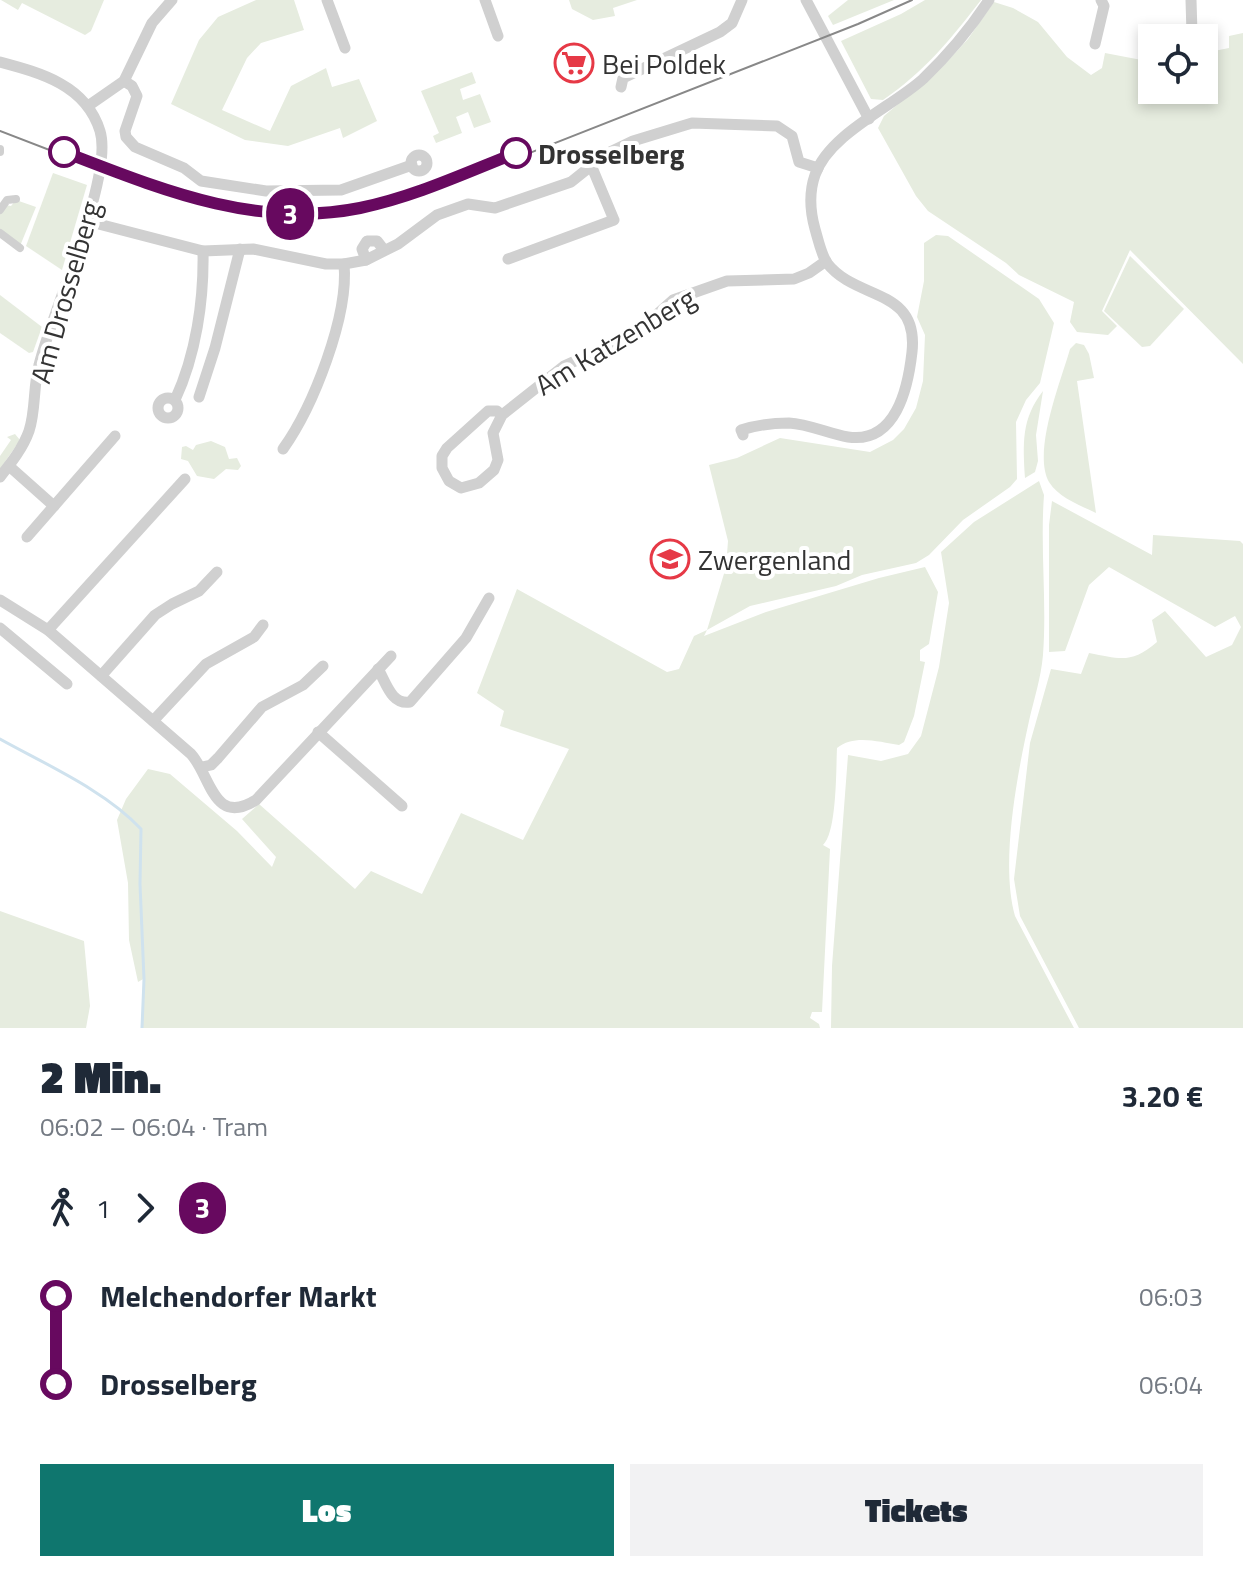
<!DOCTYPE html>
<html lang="de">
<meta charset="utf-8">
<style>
:root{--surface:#fff;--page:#f2f2f3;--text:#1f2937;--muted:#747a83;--accent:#0f766e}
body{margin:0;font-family:"Titillium Web",sans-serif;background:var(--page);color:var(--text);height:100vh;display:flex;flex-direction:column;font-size:30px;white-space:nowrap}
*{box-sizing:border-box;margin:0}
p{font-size:26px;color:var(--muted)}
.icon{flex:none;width:44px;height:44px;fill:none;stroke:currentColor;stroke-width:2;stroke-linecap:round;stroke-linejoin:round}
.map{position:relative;height:1028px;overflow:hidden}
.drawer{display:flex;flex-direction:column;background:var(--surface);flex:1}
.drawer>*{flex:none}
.badge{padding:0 16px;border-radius:26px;font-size:28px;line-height:52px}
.buttons{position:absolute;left:1138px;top:24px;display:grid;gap:16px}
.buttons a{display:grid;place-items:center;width:80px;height:80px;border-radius:0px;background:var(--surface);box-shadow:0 4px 12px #0003;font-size:40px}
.map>.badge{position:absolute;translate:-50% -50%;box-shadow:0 0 0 4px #fff}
.legs{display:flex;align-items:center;gap:12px;height:88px;padding:0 40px;font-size:26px}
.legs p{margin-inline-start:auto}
.overview{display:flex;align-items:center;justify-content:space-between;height:136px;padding:0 40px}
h1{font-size:44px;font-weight:800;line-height:60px}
.action{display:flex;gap:16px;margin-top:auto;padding:16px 40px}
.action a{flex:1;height:92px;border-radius:0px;background:var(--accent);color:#fff;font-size:32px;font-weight:800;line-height:92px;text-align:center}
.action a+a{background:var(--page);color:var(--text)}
ul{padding:0 40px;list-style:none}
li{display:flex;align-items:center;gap:28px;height:88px;font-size:30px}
li i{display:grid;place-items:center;width:12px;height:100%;margin:0 10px;background:currentColor}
li i::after{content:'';width:20px;height:20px;margin:-10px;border:6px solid;border-radius:50%;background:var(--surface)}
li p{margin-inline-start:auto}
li:first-child i{background:linear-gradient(#0000 50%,currentColor 0)}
li:last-child i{background:linear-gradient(currentColor 50%,#0000 0)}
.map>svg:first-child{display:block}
.green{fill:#e6ecdf}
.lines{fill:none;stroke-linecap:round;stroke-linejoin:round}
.stream{stroke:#cfe2ee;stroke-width:3}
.pedestrian{stroke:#d0d0d0;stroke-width:8}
.minor{stroke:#d0d0d0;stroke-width:11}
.tram{stroke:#888;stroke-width:2}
.line-1-casing{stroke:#fff;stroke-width:18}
.line-1{stroke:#67095f;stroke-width:12}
.stop-1-dot{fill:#fff;stroke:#67095f;stroke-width:4}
.labels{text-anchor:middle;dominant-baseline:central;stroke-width:8;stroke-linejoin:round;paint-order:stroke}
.poi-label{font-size:28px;fill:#333;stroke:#fff;text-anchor:start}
.stop-label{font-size:28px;font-weight:bold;fill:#333;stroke:#fff;text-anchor:start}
.street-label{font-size:28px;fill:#333;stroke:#fff}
</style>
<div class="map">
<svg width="1243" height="1028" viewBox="0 0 1243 1028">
<rect width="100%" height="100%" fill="#fff"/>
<g class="green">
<polygon points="1,0 104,0 91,31 85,35 22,3 18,10"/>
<polygon points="256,0 294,0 304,30 261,43 247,58 222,110 270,131 291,86 326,68 332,87 359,79 377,121 343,138 340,128 288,146 245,140 171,104 199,40 218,17"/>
<polygon points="569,0 637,0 613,8 615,16 593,20 572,9"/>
<polygon points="848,0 894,0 833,25 828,16"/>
<path d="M 925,0 L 981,0 C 952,38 923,73 883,100 L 871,99 L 841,41 L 901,14 Z"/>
<polygon points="994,2 1013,8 1038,22 1067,57 1091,75 1102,68 1105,53 1152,62 1152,90 1204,90 1204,53 1229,48 1229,36 1243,33 1243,364 1130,250 1102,311 1117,326 1108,335 1077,332 1070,322 1074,302 1019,275 1006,263 928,211 916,196 878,128 884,116 944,65 968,39"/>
<polygon points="472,72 476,83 460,89 463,100 480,94 491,122 474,128 468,112 456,117 462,133 436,143 433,136 439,133 421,91"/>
<polygon points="53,173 87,185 62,270 26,246"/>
<polygon points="16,200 36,207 20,246 0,231 0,212 5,205 11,206"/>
<path d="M 936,235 L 948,236 L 1039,299 L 1054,323 L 1040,383 L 1026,400 L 1016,422 L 1017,479 L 1010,487 L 963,520 L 929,555 L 916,563 L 862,575 L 836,586 L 750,606 L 707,630 L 704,636 L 766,612 L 879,578 L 925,567 L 938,592 L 929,644 L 920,650 L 920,661 L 925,662 L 914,716 L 904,742 L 899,745 C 879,742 854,734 837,748 C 836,769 837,832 823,845 L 830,849 L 822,1012 L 812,1012 L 810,1018 L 819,1024 L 820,1028 L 141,1028 L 145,978 L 138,982 L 129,940 L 128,883 L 117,820 L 126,799 L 148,769 L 170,774 L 237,831 L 272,867 L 276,857 L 242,819 L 259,804 L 355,889 L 371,871 L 422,894 L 461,813 L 523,840 L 569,749 L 500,726 L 504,711 L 477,693 L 517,589 L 667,672 L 679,669 L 694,636 L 707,630 L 726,567 L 728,541 L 709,465 L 737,458 L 780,438 L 870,452 L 893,440 L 904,429 L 916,408 L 923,381 L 925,335 L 917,317 L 924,281 L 924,243 Z"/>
<polygon points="1130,256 1184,309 1150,346 1142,347 1104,311"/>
<polygon points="0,295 42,327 33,352 29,353 0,333"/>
<path d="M 1076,343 L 1084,345 L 1089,354 L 1094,378 L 1077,381 L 1096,513 C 1080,505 1059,498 1049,482 C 1032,452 1061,381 1070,349 Z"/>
<path d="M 1043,391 L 1036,435 L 1038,461 L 1035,472 L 1025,478 C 1023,444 1021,419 1043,391 Z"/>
<polygon points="15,434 20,440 0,469 0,456 11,440 7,437"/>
<polygon points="211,441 225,447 229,459 237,458 241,466 238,470 226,469 214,479 197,476 188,461 181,459 182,447 186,446 193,450 196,445"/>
<path d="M 1039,481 L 1044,495 C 1040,548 1047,602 1043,655 C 1041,678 1034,699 1029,721 C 1017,776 1000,863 1015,916 L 1074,1028 L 831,1028 L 832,966 L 848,755 L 881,761 L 908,754 L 921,736 L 939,667 L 949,603 L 941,552 L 974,522 Z"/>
<path d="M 1052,501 L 1152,555 L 1153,535 L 1240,541 L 1243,544 L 1243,1028 L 1079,1028 L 1020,916 L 1014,879 L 1030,743 L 1051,669 L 1081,674 L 1089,653 C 1121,659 1131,664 1157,642 L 1152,620 L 1165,611 L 1206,657 L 1232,645 L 1241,627 L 1235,616 L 1215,627 L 1109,567 L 1089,585 L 1065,651 L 1049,652 L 1049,525 Z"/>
<polygon points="0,911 84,941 90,1006 86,1028 0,1028"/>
</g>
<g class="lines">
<path class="stream" d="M 0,739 C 45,764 106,791 141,829 L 140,884 L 144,979 L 142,1028"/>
<g class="pedestrian">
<polyline points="0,149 0,152"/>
<polyline points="0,210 7,200 16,199"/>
<polyline points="0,233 20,248"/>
</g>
<g class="minor">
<polyline points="327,0 345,48"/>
<polyline points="485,0 498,36"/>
<polyline points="806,0 869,119"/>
<polyline points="1191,0 1192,33 1195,38"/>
<polyline points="1095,44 1104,6 1101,0"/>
<path d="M 0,62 C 41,73 86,85 100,131 C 114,177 52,311 39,365 C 33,386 36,410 29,431 C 23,448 11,463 0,477"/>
<polyline points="124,81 132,86 137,96 125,131 126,137 135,147 184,168 201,181 266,191 341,190 412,165"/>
<polyline points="621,87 623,78 720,32 732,23 742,0"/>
<polyline points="88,106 124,81 152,23 172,0"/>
<circle cx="419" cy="163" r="8"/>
<polyline points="87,221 203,251 253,249 326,264 344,264 366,260 398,244 437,215 468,204 495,208 571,182 606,154 633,141 692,123 777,126 792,136 799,162 818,168"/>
<polyline points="508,259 614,220 591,165"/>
<polyline points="366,260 362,249 367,241 377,241 384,250"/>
<polyline points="199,397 215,348 240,249"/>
<circle cx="168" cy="408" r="10"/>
<path d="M 175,400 C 196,355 204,300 203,251"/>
<polyline points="502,415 497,411 488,411 447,448 442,456 442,468 449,481 461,488 479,483 494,470 498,460 493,433 502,415 564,366 635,334 673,300 727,281 794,279 809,273 826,261"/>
<path d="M 743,435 L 741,430 C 757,425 773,423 789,423 C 809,424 829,434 848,437 C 896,444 908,388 912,352 C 919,287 856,301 827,263 C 821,254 818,239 815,229 C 810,211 809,192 815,175 C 829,134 892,107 923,79 C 948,55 970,29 989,0"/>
<path d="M 283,449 C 313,407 349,316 344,264"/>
<polyline points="9,466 54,506"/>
<polyline points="27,537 115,436"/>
<path d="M 0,600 L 48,630 L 191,754 C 211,776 213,827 256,800 L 391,656"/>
<polyline points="0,628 67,684"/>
<polyline points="48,630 185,479"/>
<path d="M 378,669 C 386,682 391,705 410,702 L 466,638 L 489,598"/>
<polyline points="101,676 155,615 172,604 199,591 217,572"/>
<polyline points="153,721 206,664 254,637 263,625"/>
<polyline points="318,732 402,806"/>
<polyline points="202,767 211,765 218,758 262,707 303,685 323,666"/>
</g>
<polyline class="tram" points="0,131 174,198 200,206 260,218 325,218 357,214 433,191 858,24 912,0"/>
</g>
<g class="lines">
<defs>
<path id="line-1" d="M 64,152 C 160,189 255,229 360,208 C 414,197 465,173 516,153"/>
</defs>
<use href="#line-1" class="line-1-casing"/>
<use href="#line-1" class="line-1"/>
</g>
<defs>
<symbol id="supermarket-ring" viewBox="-11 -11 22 22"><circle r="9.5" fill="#fff" stroke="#e63946" stroke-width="1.5"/><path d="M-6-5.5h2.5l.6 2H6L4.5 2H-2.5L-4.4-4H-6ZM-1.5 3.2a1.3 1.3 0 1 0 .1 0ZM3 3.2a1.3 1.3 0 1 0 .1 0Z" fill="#e63946"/></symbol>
<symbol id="school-ring" viewBox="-11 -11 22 22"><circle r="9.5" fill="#fff" stroke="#e63946" stroke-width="1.5"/><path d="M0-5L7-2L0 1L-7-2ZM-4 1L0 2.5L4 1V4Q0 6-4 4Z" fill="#e63946"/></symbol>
</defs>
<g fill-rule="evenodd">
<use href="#supermarket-ring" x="552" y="41" width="44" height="44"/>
<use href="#school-ring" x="648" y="537" width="44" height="44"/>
</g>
<g class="stop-1-dot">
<circle cx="64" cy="152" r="14"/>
<circle cx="516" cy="153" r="14"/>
</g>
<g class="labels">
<g class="poi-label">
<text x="602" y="63">Bei Poldek</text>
<text x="698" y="559">Zwergenland</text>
</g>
<g class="stop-label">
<text x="538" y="153">Drosselberg</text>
</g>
<g class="street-label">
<text transform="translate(65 292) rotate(-74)">Am Drosselberg</text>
<text transform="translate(615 341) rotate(-31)">Am Katzenberg</text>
</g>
</g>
</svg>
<div class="buttons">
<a><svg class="icon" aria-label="locate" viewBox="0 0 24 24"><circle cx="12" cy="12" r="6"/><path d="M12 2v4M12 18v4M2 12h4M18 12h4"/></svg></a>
</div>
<b class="badge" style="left:290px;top:214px;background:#67095f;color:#fff">3</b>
</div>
<section class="drawer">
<div class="overview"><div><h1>2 Min.</h1><p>06:02 – 06:04 · Tram</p></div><b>3.20 €</b></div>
<div class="legs"><svg class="icon" aria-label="walk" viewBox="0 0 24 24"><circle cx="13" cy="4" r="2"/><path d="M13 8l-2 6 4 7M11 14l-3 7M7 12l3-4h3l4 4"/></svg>1<svg class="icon" aria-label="forward" viewBox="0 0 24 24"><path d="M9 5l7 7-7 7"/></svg><b class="badge" style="background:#67095f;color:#fff">3</b></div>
<ul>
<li><i style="color:#67095f"></i><b>Melchendorfer Markt</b><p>06:03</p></li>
<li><i style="color:#67095f"></i><b>Drosselberg</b><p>06:04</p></li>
</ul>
<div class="action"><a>Los</a><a>Tickets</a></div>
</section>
